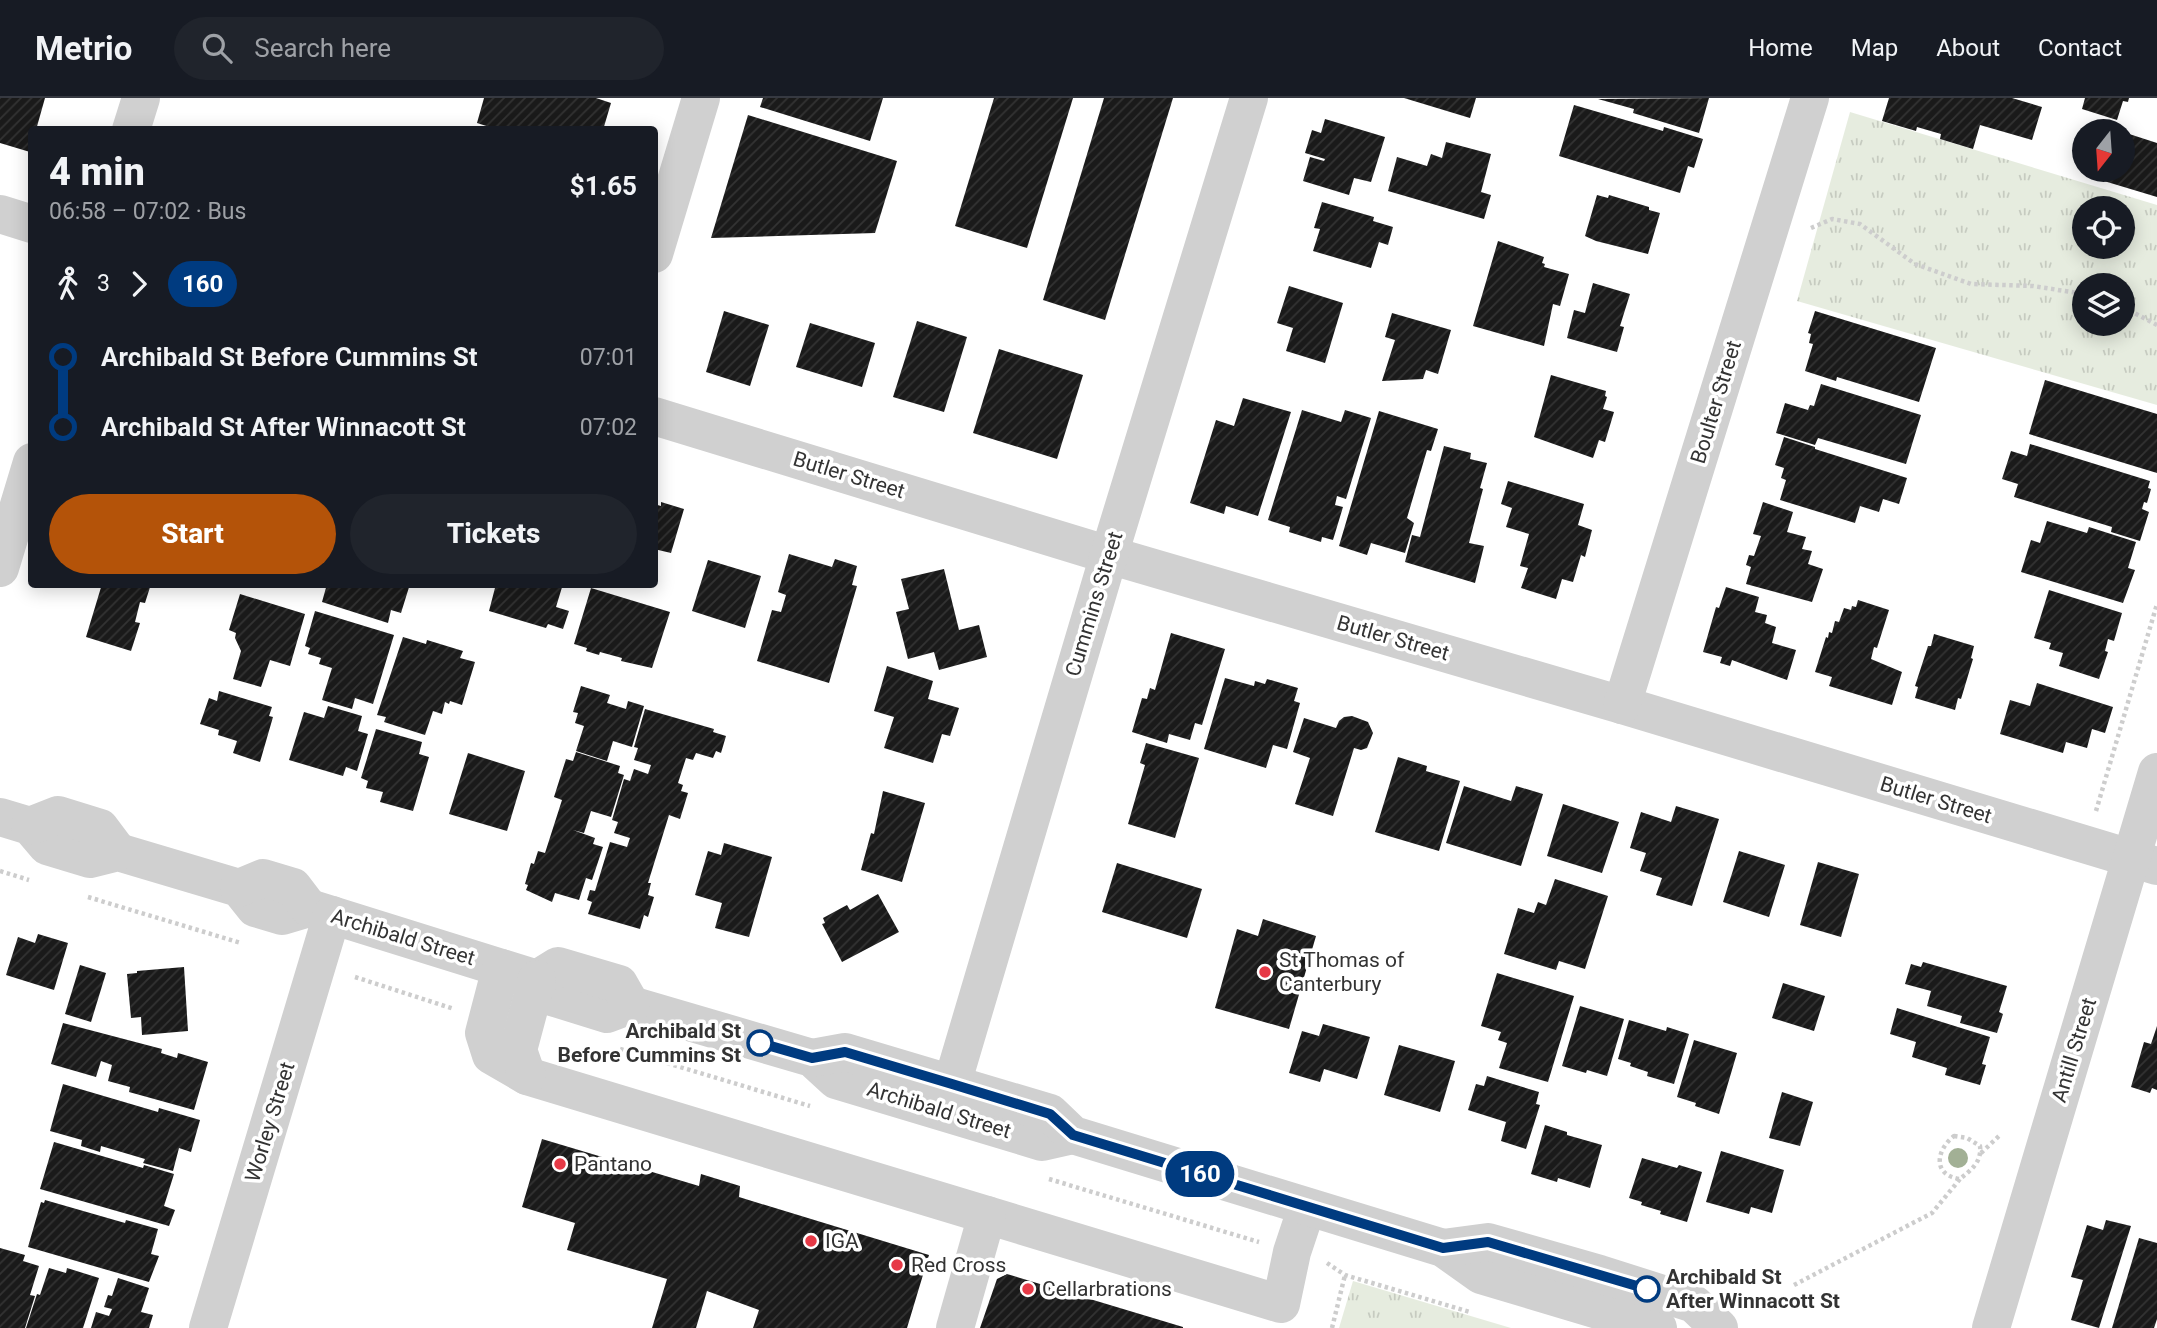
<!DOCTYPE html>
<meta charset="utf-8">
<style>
:root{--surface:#171b24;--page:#20242c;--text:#f1f3f6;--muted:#9ea1a6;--line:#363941;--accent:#b45309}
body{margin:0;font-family:Roboto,sans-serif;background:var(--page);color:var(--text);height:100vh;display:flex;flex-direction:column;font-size:26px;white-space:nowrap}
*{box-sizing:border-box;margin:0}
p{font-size:23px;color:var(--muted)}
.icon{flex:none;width:38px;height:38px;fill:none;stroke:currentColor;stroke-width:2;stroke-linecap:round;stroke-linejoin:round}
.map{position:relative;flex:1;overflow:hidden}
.side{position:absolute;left:28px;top:28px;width:630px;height:462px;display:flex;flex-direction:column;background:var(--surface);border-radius:7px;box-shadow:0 4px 18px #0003}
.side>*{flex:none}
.badge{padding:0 14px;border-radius:23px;font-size:24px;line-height:46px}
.needle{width:46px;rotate:197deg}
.buttons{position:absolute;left:2072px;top:21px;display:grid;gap:14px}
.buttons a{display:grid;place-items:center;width:63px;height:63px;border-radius:50%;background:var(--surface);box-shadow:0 4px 18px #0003;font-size:35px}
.map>.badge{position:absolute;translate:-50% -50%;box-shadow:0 0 0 4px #fff}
.legs{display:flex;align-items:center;gap:10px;height:77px;padding:0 21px;font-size:23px}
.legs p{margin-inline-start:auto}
.summary{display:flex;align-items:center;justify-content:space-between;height:119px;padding:0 21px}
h1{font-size:38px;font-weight:800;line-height:52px}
.primary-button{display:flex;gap:14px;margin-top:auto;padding:14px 21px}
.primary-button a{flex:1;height:80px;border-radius:42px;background:var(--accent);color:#fff;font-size:28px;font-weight:800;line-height:80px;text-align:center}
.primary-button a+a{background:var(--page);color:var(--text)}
ul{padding:0 21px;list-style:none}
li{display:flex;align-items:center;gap:24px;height:70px;font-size:26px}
li i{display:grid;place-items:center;width:10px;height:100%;margin:0 9px;background:currentColor}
li i::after{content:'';width:18px;height:18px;margin:-9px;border:5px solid;border-radius:50%;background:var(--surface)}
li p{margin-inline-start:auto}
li:first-child i{background:linear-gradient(#0000 50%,currentColor 0)}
li:last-child i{background:linear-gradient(currentColor 50%,#0000 0)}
header{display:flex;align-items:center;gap:42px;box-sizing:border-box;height:98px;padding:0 35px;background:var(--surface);border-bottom:2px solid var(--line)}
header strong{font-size:33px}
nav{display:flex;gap:38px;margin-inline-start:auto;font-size:24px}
.search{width:490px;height:63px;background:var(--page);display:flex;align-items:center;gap:18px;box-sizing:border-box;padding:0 24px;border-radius:38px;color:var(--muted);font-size:26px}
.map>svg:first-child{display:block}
.park{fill:url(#park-tufts);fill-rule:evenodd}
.building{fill:url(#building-hatch)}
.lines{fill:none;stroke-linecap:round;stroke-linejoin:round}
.path{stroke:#cdcdcd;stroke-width:4.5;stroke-dasharray:3.5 3.5;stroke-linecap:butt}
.minor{stroke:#d0d0d0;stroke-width:38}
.tree{fill:#a2b095}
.line-1-casing{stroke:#fff;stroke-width:16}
.line-1{stroke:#003b80;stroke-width:10}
.poi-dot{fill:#e63946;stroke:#fff;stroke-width:2.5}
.stop-1-dot{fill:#fff;stroke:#003b80;stroke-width:3.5}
.labels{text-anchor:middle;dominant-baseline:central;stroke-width:7;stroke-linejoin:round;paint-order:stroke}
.street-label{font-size:21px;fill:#333;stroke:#fff}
.poi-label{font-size:21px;fill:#333;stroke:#fff;text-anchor:start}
.stop-label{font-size:21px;font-weight:bold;fill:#333;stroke:#fff;text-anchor:end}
</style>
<header>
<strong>Metrio</strong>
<div class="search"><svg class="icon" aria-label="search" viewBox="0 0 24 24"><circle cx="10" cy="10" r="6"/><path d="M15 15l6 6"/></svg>Search here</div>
<nav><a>Home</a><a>Map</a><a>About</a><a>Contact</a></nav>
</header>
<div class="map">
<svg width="2157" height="1230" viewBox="0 0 2157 1230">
<defs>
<pattern id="park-tufts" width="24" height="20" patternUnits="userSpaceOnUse" patternTransform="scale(1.75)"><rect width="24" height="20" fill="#e6ecdf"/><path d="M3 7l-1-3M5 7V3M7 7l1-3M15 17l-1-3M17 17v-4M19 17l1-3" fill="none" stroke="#c6cbc0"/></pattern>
<pattern id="building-hatch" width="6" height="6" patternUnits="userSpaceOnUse" patternTransform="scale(1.75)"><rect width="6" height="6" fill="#1a1a1a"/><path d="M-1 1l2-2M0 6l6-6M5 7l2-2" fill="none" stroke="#333"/></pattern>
</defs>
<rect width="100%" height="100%" fill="#fff"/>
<g class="park">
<path d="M 1850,14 L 2157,107 L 2157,307 L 1797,203 ZM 2084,110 L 2123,110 L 2123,149 L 2084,149 ZM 2084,187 L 2123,187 L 2123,226 L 2084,226 Z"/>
<polygon points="1353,1183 1511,1230 1339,1230"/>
</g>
<g class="building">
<polygon points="0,0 45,0 36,32 32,32 30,54 0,45"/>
<polygon points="484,0 596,0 611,5 603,32 499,32 477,25"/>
<polygon points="763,0 883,0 870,43 760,9"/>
<polygon points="994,0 1073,0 1027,150 955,128"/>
<polygon points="1104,0 1173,0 1105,222 1043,202"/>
<polygon points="1404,0 1476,0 1470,20"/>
<polygon points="1709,0 1699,35 1633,15 1634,11 1598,1"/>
<polygon points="1889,0 2012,0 2042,9 2032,42 1980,27 1973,51 1940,41 1941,36 1917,29 1916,33 1882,23"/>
<polygon points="2085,0 2129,0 2128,4 2123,3 2117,22 2082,11"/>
<polygon points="1574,7 1663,33 1664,29 1703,41 1694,70 1688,68 1680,95 1559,58"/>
<polygon points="748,17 897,63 875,135 711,140"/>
<polygon points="1325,21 1385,39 1371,84 1354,80 1349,97 1303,83 1310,59 1324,63 1325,61 1305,55 1312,32 1321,35"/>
<polygon points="2123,34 2157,45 2157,99 2094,80 2096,72 2123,72"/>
<polygon points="1446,44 1491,56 1481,94 1491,97 1484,121 1388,93 1397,59 1427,68 1431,56 1442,60"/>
<polygon points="1597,97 1608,100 1609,97 1649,109 1649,112 1660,115 1648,156 1596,143 1585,138"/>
<polygon points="1322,104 1374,119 1373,123 1393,129 1388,147 1379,144 1371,170 1313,153 1320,131 1314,130"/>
<polygon points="1498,143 1544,159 1542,165 1545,166 1544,169 1569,176 1560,208 1553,206 1544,248 1473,228"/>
<polygon points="1593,185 1630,196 1620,228 1624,229 1617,254 1567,240 1574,212 1585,215"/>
<polygon points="1289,188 1343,205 1325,265 1286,253 1293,230 1277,225"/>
<polygon points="724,213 769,227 750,288 706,274"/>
<polygon points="1815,213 1936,250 1919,304 1837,279 1836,283 1805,273 1813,246 1809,245 1811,236 1808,235"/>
<polygon points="1392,215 1451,232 1438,276 1426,272 1423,281 1382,283 1395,242 1385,239"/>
<polygon points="917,223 967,239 944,314 893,299"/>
<polygon points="810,225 875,245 862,289 796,269"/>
<polygon points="999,251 1083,277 1057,361 973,335"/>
<polygon points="1551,277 1606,293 1605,298 1607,299 1603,311 1614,314 1605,344 1599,342 1593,360 1534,339"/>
<polygon points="2045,282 2157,316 2157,375 2029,336"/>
<polygon points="1821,286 1921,317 1906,366 1818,340 1815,347 1776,335 1785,305 1808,312 1810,307 1814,308"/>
<polygon points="1243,300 1291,314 1258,418 1226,408 1224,416 1190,405 1216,322 1234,328"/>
<polygon points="1302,312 1341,324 1345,312 1371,320 1346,401 1337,398 1335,407 1343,409 1333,442 1322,439 1321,444 1289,434 1290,429 1268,422"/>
<polygon points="1379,313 1438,331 1431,353 1427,352 1407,420 1414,425 1405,455 1371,445 1367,457 1339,448"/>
<polygon points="1784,339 1815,349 1815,351 1907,380 1899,406 1883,401 1879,414 1860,408 1855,425 1780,402 1786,382 1781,380 1784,370 1775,367"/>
<polygon points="2030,346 2150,383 2148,390 2151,391 2147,405 2144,404 2142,411 2149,414 2140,443 2111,434 2112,429 2014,399 2018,386 2002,381 2011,353 2027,358"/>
<polygon points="1444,348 1471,355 1470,361 1487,365 1480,390 1483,391 1469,445 1484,448 1475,485 1405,464 1412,437 1420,439"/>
<polygon points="1508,383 1584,406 1578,427 1592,432 1585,459 1581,457 1573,484 1562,481 1556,501 1521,490 1528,470 1520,468 1529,436 1506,429 1512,410 1501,406"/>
<polygon points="661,404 684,411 671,455 654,451 654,406 661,408"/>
<polygon points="1763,404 1793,414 1787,434 1806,439 1802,451 1812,453 1808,466 1823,471 1812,504 1746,486 1751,469 1746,467 1749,457 1754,458 1761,438 1753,436"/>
<polygon points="2047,423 2087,435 2089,429 2136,444 2128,470 2135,472 2123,505 2021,474 2031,442 2040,445"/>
<polygon points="789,456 832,469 835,461 857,468 852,487 857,488 829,585 757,563 772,512 781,514 786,497 778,494"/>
<polygon points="708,462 761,478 745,530 692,513"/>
<polygon points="944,471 959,532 979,527 987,559 939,572 934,554 908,561 896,514 909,511 901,481"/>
<polygon points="102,486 151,486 145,505 140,504 135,524 140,525 131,553 86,539"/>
<polygon points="327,486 410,486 401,515 391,512 388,525 322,504"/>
<polygon points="496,486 563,486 556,509 569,513 563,531 548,526 546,530 489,513"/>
<polygon points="1726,489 1759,499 1755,514 1767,517 1765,525 1776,529 1772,545 1796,552 1787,582 1732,562 1730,568 1720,565 1722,559 1703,554 1716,509 1719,510"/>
<polygon points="591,490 670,514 652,570 621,563 622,560 600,554 599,557 586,553 587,550 574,546"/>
<polygon points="2049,492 2122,515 2114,543 2108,541 2105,553 2108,554 2099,581 2059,568 2063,555 2049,551 2051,545 2034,540"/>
<polygon points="240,496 305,516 290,568 270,562 261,589 233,581 241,553 235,540 236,535 229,532"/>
<polygon points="1858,502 1889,512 1877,550 1874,549 1871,561 1902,574 1892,607 1829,588 1832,579 1815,574 1826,539 1828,540 1829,534 1832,535 1835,523 1839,524 1844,510 1851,512 1852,508 1856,509"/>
<polygon points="315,513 394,537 373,606 355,600 352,611 322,602 332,570 319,566 321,560 308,556 310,550 305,548"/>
<polygon points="1171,535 1225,551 1202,627 1195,625 1190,642 1169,636 1167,645 1132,634 1142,600 1147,601 1150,590 1155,592"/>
<polygon points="1934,536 1974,548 1971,560 1973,561 1961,601 1958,600 1955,612 1915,600 1918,589 1915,588 1928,548 1931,548"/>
<polygon points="403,539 426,546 427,542 463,553 460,560 475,564 462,607 450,603 449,606 445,604 442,616 433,613 425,637 384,624 386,619 377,617"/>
<polygon points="887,568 933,583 928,601 959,610 950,638 942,636 933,665 884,650 894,619 874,613"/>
<polygon points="1225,580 1254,588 1255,583 1265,586 1267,581 1298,590 1294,603 1300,605 1287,651 1273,647 1266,670 1204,651"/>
<polygon points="2037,585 2113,609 2105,635 2092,631 2087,650 2066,644 2063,655 2000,636 2010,602 2030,608"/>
<polygon points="581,588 610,597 607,605 626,611 628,603 644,608 632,649 613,643 607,663 576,653 584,628 575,625 578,615 573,614"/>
<polygon points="219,593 272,609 269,618 273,619 260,664 233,655 237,643 218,637 219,632 200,626 209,600 217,603"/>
<polygon points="328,608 362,618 358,633 368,636 357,673 346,669 343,678 289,662 304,614 324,620"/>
<polygon points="645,611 714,631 713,634 726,638 721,655 716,653 713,660 696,655 693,662 686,660 678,685 683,687 681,693 688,695 680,721 669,717 648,785 651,785 648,797 654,799 648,819 644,817 640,831 588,816 592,804 587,802 590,792 595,793 610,744 627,749 630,740 614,735 618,724 612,722 624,681 630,683 634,671 648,676 651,667 634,662 638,650 634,649"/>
<polygon points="1352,618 1368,624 1373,635 1367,650 1361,652 1354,650 1333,718 1295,706 1310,660 1293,654 1304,620 1336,630 1339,623 1344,619"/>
<polygon points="376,631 422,644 419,656 429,659 413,713 380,704 383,694 366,690 368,683 361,680"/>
<polygon points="1146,645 1199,660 1175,740 1128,726 1145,667 1140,665"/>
<polygon points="576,654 620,668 618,675 624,677 611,719 591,713 584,735 573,732 595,740 593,746 603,749 592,782 586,780 579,802 555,795 552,804 526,792 528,787 525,786 531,765 534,766 538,753 545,755 562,702 554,699 566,661 573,663"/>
<polygon points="468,655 525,673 507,733 449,716"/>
<polygon points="1398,659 1427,668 1426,673 1460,683 1439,753 1375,734"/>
<polygon points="1464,688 1511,703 1516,688 1543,696 1521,768 1446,745"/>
<polygon points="883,693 925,705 902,784 861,772 871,735 874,736"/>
<polygon points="1563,706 1619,724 1602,775 1547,758"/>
<polygon points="1676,708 1719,721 1692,808 1656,797 1662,780 1640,773 1646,755 1630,750 1641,714 1671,724"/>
<polygon points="724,745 772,759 749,839 715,830 722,805 695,797 708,753 721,757"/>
<polygon points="1739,753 1785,767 1769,819 1723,804"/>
<polygon points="1818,764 1859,776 1841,839 1800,827"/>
<polygon points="1117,765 1202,791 1187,840 1102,814"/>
<polygon points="1555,781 1608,798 1585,871 1559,863 1556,872 1504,856 1518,810 1534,815 1538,804 1546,807"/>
<polygon points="878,796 899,834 842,864 822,826 825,825 823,820 847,807 850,812"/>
<polygon points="1263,821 1316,838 1289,931 1215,910 1237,831 1258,838"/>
<polygon points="38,836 68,845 54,892 6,877 18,839 35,845"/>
<polygon points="1923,864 2007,888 1999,914 2003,916 1997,935 1960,925 1962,918 1927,908 1931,893 1905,886 1911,866 1921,869"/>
<polygon points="80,867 106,875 91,924 65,916"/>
<polygon points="184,869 188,933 142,937 141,919 131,920 127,876 137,875 137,873"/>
<polygon points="1497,875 1574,898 1548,984 1499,970 1507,945 1498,942 1501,934 1481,928"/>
<polygon points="1783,885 1825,898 1814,933 1772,920"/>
<polygon points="1580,908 1624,921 1607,978 1587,972 1586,975 1562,968"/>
<polygon points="1897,910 1990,939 1982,966 1986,967 1980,987 1945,977 1947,970 1912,959 1916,944 1890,936"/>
<polygon points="1629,922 1666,933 1667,929 1689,936 1674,986 1647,978 1648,974 1630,968 1631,965 1618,961"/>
<polygon points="63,925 162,951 161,955 177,960 178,955 208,964 194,1012 129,994 130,989 108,983 112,967 101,963 96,979 51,966"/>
<polygon points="1323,926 1370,939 1357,981 1324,971 1320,984 1289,975 1302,933 1319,938"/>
<polygon points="2157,928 2157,992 2152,990 2150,995 2131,989 2144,944 2151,946"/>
<polygon points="1694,942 1737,955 1719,1016 1695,1008 1696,1005 1677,999"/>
<polygon points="1399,947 1455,963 1440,1014 1384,997"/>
<polygon points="1487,978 1539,994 1536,1006 1540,1007 1526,1051 1501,1043 1506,1024 1468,1012 1476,986 1484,988"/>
<polygon points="63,986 158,1014 159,1010 200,1022 191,1054 179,1050 173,1073 143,1065 145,1061 101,1048 100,1054 81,1048 82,1042 50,1033"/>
<polygon points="1782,994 1813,1004 1800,1048 1769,1040"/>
<polygon points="1545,1027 1567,1034 1567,1037 1602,1047 1590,1090 1558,1080 1557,1084 1531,1076"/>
<polygon points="542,1041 699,1088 701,1076 740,1088 739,1099 929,1157 907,1230 753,1230 759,1212 707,1193 696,1230 652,1230 667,1181 567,1152 575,1125 522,1109"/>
<polygon points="54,1044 143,1070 144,1067 174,1076 164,1108 175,1112 169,1128 40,1091"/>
<polygon points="1721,1053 1784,1072 1772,1115 1751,1109 1749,1116 1706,1104"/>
<polygon points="1642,1060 1677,1070 1679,1067 1702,1074 1687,1124 1660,1116 1661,1113 1641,1107 1642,1104 1629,1100"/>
<polygon points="45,1102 125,1125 126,1122 158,1131 151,1156 159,1158 149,1184 28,1149 41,1104 44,1105"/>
<polygon points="2106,1122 2131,1128 2099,1230 2071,1222 2083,1182 2071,1179 2087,1127 2103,1132"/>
<polygon points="2139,1140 2157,1145 2157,1221 2154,1230 2112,1230"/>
<polygon points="0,1150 25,1157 23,1163 39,1168 30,1197 35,1198 25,1230 0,1230"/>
<polygon points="49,1170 66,1175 67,1170 99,1180 83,1230 26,1230 37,1196 40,1197"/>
<polygon points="1007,1176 1183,1229 1183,1230 980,1230 997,1181"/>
<polygon points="118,1180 149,1190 141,1214 153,1217 149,1230 91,1230 96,1214 109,1218 112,1211 104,1209 108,1197 112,1198"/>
</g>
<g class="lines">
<g class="path">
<polyline points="1811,130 1832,121 1860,126 1915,166 1971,186 2033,188 2084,196"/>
<polyline points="2123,209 2157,227"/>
<polyline points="2096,713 2157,506"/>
<polyline points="0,773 29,782"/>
<polyline points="88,799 241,845"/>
<polyline points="355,879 454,911"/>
<polyline points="620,951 810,1008"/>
<path d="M 1954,1038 L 1967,1040 L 1980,1048 C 1982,1064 1971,1072 1960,1081 C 1932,1077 1936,1052 1954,1038 Z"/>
<polyline points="1981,1055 1999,1038"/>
<polyline points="1049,1081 1259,1144"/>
<polyline points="1327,1165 1345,1177 1470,1214"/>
<polyline points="1794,1187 1932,1115 1960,1081"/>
<polyline points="1332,1230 1345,1177"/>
</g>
<g class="minor">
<polyline points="131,32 141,0"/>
<polyline points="0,116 32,126"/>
<polyline points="654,156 701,0"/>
<polyline points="654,318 1109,457 1622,607 2157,768"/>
<polyline points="0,470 32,364"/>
<polyline points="1622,607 1810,0"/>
<polyline points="0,719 30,728 47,748 90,761 118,754 239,790 255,810 282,818 309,810 537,881 552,899 607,916 631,907 812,960 836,982 1042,1044 1073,1037"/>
<polyline points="30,728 58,717 100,730 118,754"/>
<polyline points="239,790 263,780 293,789 309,810"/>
<polyline points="501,870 484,935 491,957 527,978 1281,1206 1292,1154 1307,1109"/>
<polyline points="537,881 558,868 619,886 631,907"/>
<polyline points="812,960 845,954 1050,1015 1073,1037 1443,1150 1481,1177 1658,1230"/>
<polyline points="527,978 518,952 537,881"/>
<polyline points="944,1013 1109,457 1249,0"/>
<polyline points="1443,1150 1488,1144 1600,1176 1694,1206 1719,1230"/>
<polyline points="208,1230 332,817"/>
<polyline points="955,1230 987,1117"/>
<polyline points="1991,1230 2157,674"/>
</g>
</g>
<circle class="tree" cx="1958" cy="1060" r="10"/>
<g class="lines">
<defs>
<polyline id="line-1" points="760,945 812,960 845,954 952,986 1050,1016 1073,1037 1443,1150 1488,1144 1647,1191"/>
</defs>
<use href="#line-1" class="line-1-casing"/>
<use href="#line-1" class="line-1"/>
</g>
<g class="poi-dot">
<circle cx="1265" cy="874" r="7"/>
<circle cx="560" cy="1066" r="7"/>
<circle cx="811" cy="1143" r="7"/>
<circle cx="897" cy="1167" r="7"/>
<circle cx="1028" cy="1191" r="7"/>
</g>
<g class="stop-1-dot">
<circle cx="760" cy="945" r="12"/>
<circle cx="1647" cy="1191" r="12"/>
</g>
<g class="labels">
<g class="street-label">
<text transform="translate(1716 304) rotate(-73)">Boulter Street</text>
<text transform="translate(849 377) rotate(17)">Butler Street</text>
<text transform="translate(1094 506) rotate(-73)">Cummins Street</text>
<text transform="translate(1393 540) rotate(16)">Butler Street</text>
<text transform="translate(1936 702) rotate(17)">Butler Street</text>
<text transform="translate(403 839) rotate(17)">Archibald Street</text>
<text transform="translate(2074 952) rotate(-73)">Antill Street</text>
<text transform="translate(939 1012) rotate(17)">Archibald Street</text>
<text transform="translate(270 1024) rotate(-73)">Worley Street</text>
</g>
<g class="poi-label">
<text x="1279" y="862">St Thomas of<tspan x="1279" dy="24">Canterbury</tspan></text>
<text x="574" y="1066">Pantano</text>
<text x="825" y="1143">IGA</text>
<text x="911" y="1167">Red Cross</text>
<text x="1042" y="1191">Cellarbrations</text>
</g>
<g class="stop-label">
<text x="741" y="933">Archibald St<tspan x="741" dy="24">Before Cummins St</tspan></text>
<text x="1666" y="1179" text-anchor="start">Archibald St<tspan x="1666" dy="24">After Winnacott St</tspan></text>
</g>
</g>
</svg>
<div class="buttons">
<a><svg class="needle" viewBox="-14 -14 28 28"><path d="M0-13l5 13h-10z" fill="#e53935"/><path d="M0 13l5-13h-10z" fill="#9ea1a6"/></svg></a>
<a><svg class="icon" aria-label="locate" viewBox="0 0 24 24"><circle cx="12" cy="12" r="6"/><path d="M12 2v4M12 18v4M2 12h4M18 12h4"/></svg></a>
<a><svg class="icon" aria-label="layers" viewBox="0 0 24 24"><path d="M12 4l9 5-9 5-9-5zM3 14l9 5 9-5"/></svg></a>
</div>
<b class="badge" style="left:1200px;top:1076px;background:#003b80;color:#fff">160</b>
<section class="side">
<div class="summary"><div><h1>4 min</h1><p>06:58 – 07:02 · Bus</p></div><b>$1.65</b></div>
<div class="legs"><svg class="icon" aria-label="walk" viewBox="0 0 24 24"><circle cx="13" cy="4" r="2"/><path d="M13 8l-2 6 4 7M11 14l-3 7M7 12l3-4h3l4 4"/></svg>3<svg class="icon" aria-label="forward" viewBox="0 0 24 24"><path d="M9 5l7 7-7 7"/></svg><b class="badge" style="background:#003b80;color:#fff">160</b></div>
<ul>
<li><i style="color:#003b80"></i><b>Archibald St Before Cummins St</b><p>07:01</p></li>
<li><i style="color:#003b80"></i><b>Archibald St After Winnacott St</b><p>07:02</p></li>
</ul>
<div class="primary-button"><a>Start</a><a>Tickets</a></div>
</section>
</div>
